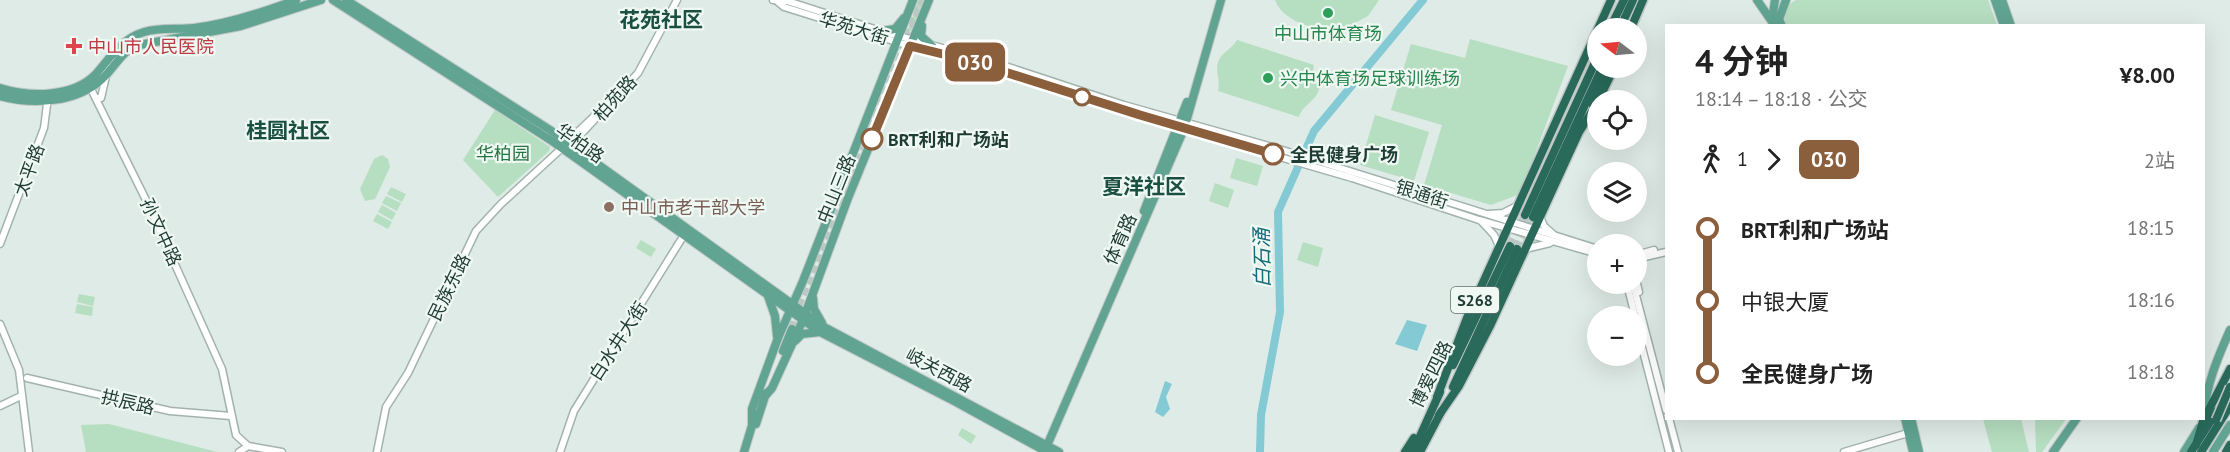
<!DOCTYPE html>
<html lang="zh">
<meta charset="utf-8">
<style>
:root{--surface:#fff;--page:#f2f2f2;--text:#222;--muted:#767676}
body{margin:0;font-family:"PT Sans","Noto Sans SC",sans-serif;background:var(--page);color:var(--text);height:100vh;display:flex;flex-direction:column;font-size:22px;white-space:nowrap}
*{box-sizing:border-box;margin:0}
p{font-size:20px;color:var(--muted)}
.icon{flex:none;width:33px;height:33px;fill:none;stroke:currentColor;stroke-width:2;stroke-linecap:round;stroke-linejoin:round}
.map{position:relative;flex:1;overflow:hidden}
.details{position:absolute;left:1665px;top:24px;width:540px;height:396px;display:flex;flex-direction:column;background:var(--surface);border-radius:0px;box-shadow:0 6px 24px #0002}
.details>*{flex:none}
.badge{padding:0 12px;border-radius:9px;font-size:21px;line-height:39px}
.needle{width:39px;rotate:286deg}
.controls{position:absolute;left:1587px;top:18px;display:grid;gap:12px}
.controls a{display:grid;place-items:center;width:60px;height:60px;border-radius:50%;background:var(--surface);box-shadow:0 6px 24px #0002;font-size:30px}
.map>.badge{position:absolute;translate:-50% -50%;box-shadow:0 0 0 3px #fff}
.legs{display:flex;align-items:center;gap:9px;height:66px;padding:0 30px;font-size:20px}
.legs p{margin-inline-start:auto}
.head{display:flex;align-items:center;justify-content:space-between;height:102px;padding:0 30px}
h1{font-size:33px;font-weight:700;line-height:45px}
ul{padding:0 30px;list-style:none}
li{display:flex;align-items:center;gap:21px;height:72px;font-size:22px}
li i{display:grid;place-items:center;width:9px;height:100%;margin:0 8px;background:currentColor}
li i::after{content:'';width:15px;height:15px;margin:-8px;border:4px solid;border-radius:50%;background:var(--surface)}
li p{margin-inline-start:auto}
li:first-child i{background:linear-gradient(#0000 50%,currentColor 0)}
li:last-child i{background:linear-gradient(currentColor 50%,#0000 0)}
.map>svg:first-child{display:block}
.green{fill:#b6dec0}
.water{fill:#83cad5}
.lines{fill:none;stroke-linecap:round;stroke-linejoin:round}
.river{stroke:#83cad5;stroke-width:8}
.major-tunnel{stroke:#b9c8c2;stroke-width:8;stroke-dasharray:8 4;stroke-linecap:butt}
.highway-tunnel{stroke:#b9c8c2;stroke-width:8;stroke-dasharray:8 4;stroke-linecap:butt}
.minor-casing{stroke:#a2b3ad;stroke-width:9}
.major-casing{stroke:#c0c8c6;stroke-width:10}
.highway-casing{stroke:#c0c8c6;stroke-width:11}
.minor{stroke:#fff;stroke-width:6}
.major{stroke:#60a491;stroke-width:8}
.highway{stroke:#296a5b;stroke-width:8}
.highway-bridge-casing{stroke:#c0c8c6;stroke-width:11;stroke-linecap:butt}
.highway-bridge{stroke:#296a5b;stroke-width:8}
.line-1-casing{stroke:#fff;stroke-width:14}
.line-1{stroke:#8b5e3c;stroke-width:9}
.leisure-dot{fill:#2e9e5b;stroke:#eff8f3;stroke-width:2}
.health-dot{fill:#e0444e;stroke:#eff8f3;stroke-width:2}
.stop-1-dot{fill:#fff;stroke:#8b5e3c;stroke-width:3}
.education-dot{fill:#8d6e63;stroke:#eff8f3;stroke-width:2}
.labels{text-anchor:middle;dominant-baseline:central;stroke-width:4.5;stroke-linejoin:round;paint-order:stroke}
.shield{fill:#eff8f3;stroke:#5d746d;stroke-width:1.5}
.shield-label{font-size:16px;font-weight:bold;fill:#1f3c34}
.street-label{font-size:18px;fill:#1f3c34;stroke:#eff8f3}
.leisure-label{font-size:18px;fill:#27864d;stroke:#eff8f3}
.health-label{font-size:18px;fill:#be3a42;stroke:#eff8f3;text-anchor:start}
.stop-label{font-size:18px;font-weight:bold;fill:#1f3c34;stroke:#eff8f3;text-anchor:start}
.park-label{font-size:18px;fill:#277543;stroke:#eff8f3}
.education-label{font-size:18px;fill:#785e54;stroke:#eff8f3;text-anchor:start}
.water-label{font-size:20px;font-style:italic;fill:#166d7b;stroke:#eff8f3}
.quarter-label{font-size:21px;font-weight:bold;fill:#1a4f41;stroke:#eff8f3}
</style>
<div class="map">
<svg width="2230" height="452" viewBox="0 0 2230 452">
<rect width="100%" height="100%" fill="#dfebe6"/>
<g class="green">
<polygon points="918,0 924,0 911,31 908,32"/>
<path d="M 1275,0 L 1379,0 L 1368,16 L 1353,24 L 1354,28 C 1326,33 1285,26 1275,0 Z"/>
<polygon points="1796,0 1988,0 1997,25 1785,25 1785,7"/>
<polygon points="1470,39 1568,66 1520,194 1491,205 1424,185 1442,125 1391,110 1411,44 1465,58"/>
<path d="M 1237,40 L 1314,65 L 1313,70 C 1332,97 1303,101 1299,117 L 1218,91 C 1221,82 1215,73 1218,62 C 1222,52 1232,49 1237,40 Z"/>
<polygon points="495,110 550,147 549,151 498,197 463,160"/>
<polygon points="1375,115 1429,132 1414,181 1360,165"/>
<polygon points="382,155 388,159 390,167 375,199 365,201 360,189 374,159"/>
<polygon points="1236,158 1263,166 1257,186 1230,178"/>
<polygon points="1215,183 1234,190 1228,208 1209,201"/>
<polygon points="391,187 406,194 402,202 387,194"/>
<polygon points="386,196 401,203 397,211 382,203"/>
<polygon points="382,205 396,213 392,220 378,212"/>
<polygon points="377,214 392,222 388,229 373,221"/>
<polygon points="641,240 656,249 651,257 636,248"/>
<polygon points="1303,242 1323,248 1318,267 1297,260"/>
<polygon points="79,294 95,297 93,306 77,302"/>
<polygon points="77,304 93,307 92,316 75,313"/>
<polygon points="1983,419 2021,419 2029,452 1992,452"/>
<polygon points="2035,419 2066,419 2042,452 2036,452"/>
<polygon points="109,424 217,452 86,452 81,425"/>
<polygon points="962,428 976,436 971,444 958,435"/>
</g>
<g class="water">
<polygon points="1407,320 1427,325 1417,351 1395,344"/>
<polygon points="1165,381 1172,384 1166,397 1170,409 1163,417 1155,412"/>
</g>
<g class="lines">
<polyline class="river" points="1260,452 1261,415 1280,312 1278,212 1314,131 1423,0"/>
<g class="major-tunnel">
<polyline points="903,35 917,0"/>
<polyline points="792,329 796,311 924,0"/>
</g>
<g class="highway-tunnel">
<polyline points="1510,246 1525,215"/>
<polyline points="1517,249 1533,217"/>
</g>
<defs>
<g id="minor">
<polyline points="773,0 787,1 881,31 996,63 1124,105 1276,148 1598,249"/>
<polyline points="778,2 784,7 903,44 967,60 1184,129 1352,178 1479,220 1598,254"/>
<polyline points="112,60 91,89 146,200 222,369 236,435 248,446 282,452"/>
<polyline points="96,98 101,98 106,76"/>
<polyline points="564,145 606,105"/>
<polyline points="1489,214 1503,213 1517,206"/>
<polyline points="1540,217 1544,226 1554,235"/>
<polyline points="1482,222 1494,235 1499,246"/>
<polyline points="0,244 44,128 48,97"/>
<polyline points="1525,249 1550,243"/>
<polyline points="1636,255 1654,250"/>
<polyline points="1636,259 1666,252"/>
<polyline points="1636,267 1644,257"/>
<polyline points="1636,280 1639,292"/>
<polyline points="1627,284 1635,316"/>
<polyline points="1633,284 1666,410"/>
<polyline points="0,324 19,370 29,452"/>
<polyline points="1636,324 1669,452"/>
<polyline points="27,378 170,411 231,416"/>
<polyline points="0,406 21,396"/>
<polyline points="1669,418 1678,452"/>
<polyline points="239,452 248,446"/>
<polyline points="377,452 386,407 408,373 476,231 501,204 562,148 571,145 638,73 677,0"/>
<polyline points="560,452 574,411 684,235"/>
<polyline points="1844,452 1908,433"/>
</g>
<g id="major">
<polyline points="333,0 552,141 820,332 956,402 1047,452"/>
<polyline points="346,0 550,130 824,327 1059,452"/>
<polyline points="1757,0 1775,26"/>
<polyline points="1995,0 2004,26"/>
<polyline points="2002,0 2011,26"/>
<polyline points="1772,20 1775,0"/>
<polyline points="922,26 921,36 932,46"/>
<polyline points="1782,26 1779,19 1786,0"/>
<polyline points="881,31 895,29 904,18"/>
<path d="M 0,88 C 29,97 73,98 96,74 C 111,57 121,39 144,32 C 160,27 178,30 194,28 C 229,24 264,12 296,0"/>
<path d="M 0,96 C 33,105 76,103 102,79 C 114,68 120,54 134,46 L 241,26 L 321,0"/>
<polyline points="1144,211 1187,102"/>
<polyline points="768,296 775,316 777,336"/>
<polyline points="813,298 814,309 822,323"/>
<polyline points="795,341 802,334 820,332"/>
<polyline points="783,351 792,329"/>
<polyline points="765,396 772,388 803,320 848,198 929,0"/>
<path d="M 2204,417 C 2206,385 2217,359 2230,330"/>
<polyline points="1905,418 1913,452"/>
<polyline points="1911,418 1919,452"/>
<polyline points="752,424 752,409 778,338 803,281 913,0"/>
<polyline points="756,424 766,393"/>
<polyline points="1046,448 1184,129 1221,0"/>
<polyline points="744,452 754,419"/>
<polyline points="2053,452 2077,418"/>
<polyline points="2184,452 2199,428"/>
<polyline points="2213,452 2230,425"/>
</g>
<g id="highway">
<polyline points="1610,28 1624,0"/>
<polyline points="1620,28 1633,0"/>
<polyline points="1631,28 1643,0"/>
<polyline points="1600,97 1614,68"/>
<polyline points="1593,105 1602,77"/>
<polyline points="1525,215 1598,56"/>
<polyline points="1533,217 1602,68"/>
<polyline points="1453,365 1510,246"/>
<polyline points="1453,387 1517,249"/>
<polyline points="1437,397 1467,318 1611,0"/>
<polyline points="1439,415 1459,386 1490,326 1579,132 1598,102"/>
<polyline points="2196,445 2203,421 2230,369"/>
<polyline points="1405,452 1414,438"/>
<polyline points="1413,452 1440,392"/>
<polyline points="1420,452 1441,412"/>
<polyline points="2191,452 2217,411"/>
<polyline points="2201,452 2230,406"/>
<polyline points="2226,452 2230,445"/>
</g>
</defs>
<use href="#minor" class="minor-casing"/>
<use href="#major" class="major-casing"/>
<use href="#highway" class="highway-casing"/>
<use href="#minor" class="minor"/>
<use href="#major" class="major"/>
<use href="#highway" class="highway"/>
<defs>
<polyline id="highway-bridge" points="2216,420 2230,387"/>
</defs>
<use href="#highway-bridge" class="highway-bridge-casing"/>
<use href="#highway-bridge" class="highway-bridge"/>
</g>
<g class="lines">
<defs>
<polyline id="line-1" points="872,139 910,46 967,60 1140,115 1273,154"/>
</defs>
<use href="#line-1" class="line-1-casing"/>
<use href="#line-1" class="line-1"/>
</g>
<g class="leisure-dot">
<circle cx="1328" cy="13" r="6"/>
<circle cx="1268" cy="78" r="6"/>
</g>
<path class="health-dot" d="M71 37h6v6h6v6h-6v6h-6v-6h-6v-6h6z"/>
<g class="stop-1-dot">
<circle cx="1082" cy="97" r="8"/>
<circle cx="872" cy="139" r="10"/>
<circle cx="1273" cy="154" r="10"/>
</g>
<circle class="education-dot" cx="609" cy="207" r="6"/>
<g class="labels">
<rect class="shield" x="1451" y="287" width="48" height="26" rx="4.5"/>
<g class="shield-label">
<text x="1475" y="300">S268</text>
</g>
<g class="street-label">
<text transform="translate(854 28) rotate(17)">华苑大街</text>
<text transform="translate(615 98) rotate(-48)">柏苑路</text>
<text transform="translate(580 143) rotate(35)">华柏路</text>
<text transform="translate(29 170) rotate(-70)">太平路</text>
<text transform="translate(836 189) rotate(-68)">中山三路</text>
<text transform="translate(1422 194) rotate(18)">银通街</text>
<text transform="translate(161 232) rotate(65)">孙文中路</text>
<text transform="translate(1120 239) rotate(-66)">体育路</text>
<text transform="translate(449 287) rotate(-64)">民族东路</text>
<text transform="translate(618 341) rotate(-57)">白水井大街</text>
<text transform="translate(939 370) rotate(28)">岐关西路</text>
<text transform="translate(1431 374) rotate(-64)">博爱四路</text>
<text transform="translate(128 402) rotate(13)">拱辰路</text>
</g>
<g class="leisure-label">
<text x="1328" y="33">中山市体育场</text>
<text x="1280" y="78" text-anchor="start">兴中体育场足球训练场</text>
</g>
<g class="health-label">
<text x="88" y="46">中山市人民医院</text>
</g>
<g class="stop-label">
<text x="888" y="139">BRT利和广场站</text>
<text x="1290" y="154">全民健身广场</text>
</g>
<g class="park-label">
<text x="503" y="153">华柏园</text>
</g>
<g class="education-label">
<text x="621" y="207">中山市老干部大学</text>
</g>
<g class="water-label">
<text transform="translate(1262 258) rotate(-91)">白石涌</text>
</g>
<g class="quarter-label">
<text x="661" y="19">花苑社区</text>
<text x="288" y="130">桂圆社区</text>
<text x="1144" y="186">夏洋社区</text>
</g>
</g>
</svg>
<div class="controls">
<a><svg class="needle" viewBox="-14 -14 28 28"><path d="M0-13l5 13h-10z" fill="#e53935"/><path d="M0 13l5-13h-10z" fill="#767676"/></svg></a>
<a><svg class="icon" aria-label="locate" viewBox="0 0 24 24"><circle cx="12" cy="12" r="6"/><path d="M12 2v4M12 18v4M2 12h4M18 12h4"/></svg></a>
<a><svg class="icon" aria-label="layers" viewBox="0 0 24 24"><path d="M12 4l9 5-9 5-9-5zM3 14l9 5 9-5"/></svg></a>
<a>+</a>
<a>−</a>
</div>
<b class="badge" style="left:975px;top:62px;background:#8b5e3c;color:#fff">030</b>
<section class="details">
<div class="head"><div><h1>4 分钟</h1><p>18:14 – 18:18 · 公交</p></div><b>¥8.00</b></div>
<div class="legs"><svg class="icon" aria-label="walk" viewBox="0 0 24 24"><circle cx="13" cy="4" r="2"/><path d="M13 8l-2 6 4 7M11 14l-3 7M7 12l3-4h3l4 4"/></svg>1<svg class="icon" aria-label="forward" viewBox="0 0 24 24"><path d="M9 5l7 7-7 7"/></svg><b class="badge" style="background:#8b5e3c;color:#fff">030</b><p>2站</p></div>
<ul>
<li><i style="color:#8b5e3c"></i><b>BRT利和广场站</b><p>18:15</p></li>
<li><i style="color:#8b5e3c"></i><span>中银大厦</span><p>18:16</p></li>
<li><i style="color:#8b5e3c"></i><b>全民健身广场</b><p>18:18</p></li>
</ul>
</section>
</div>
